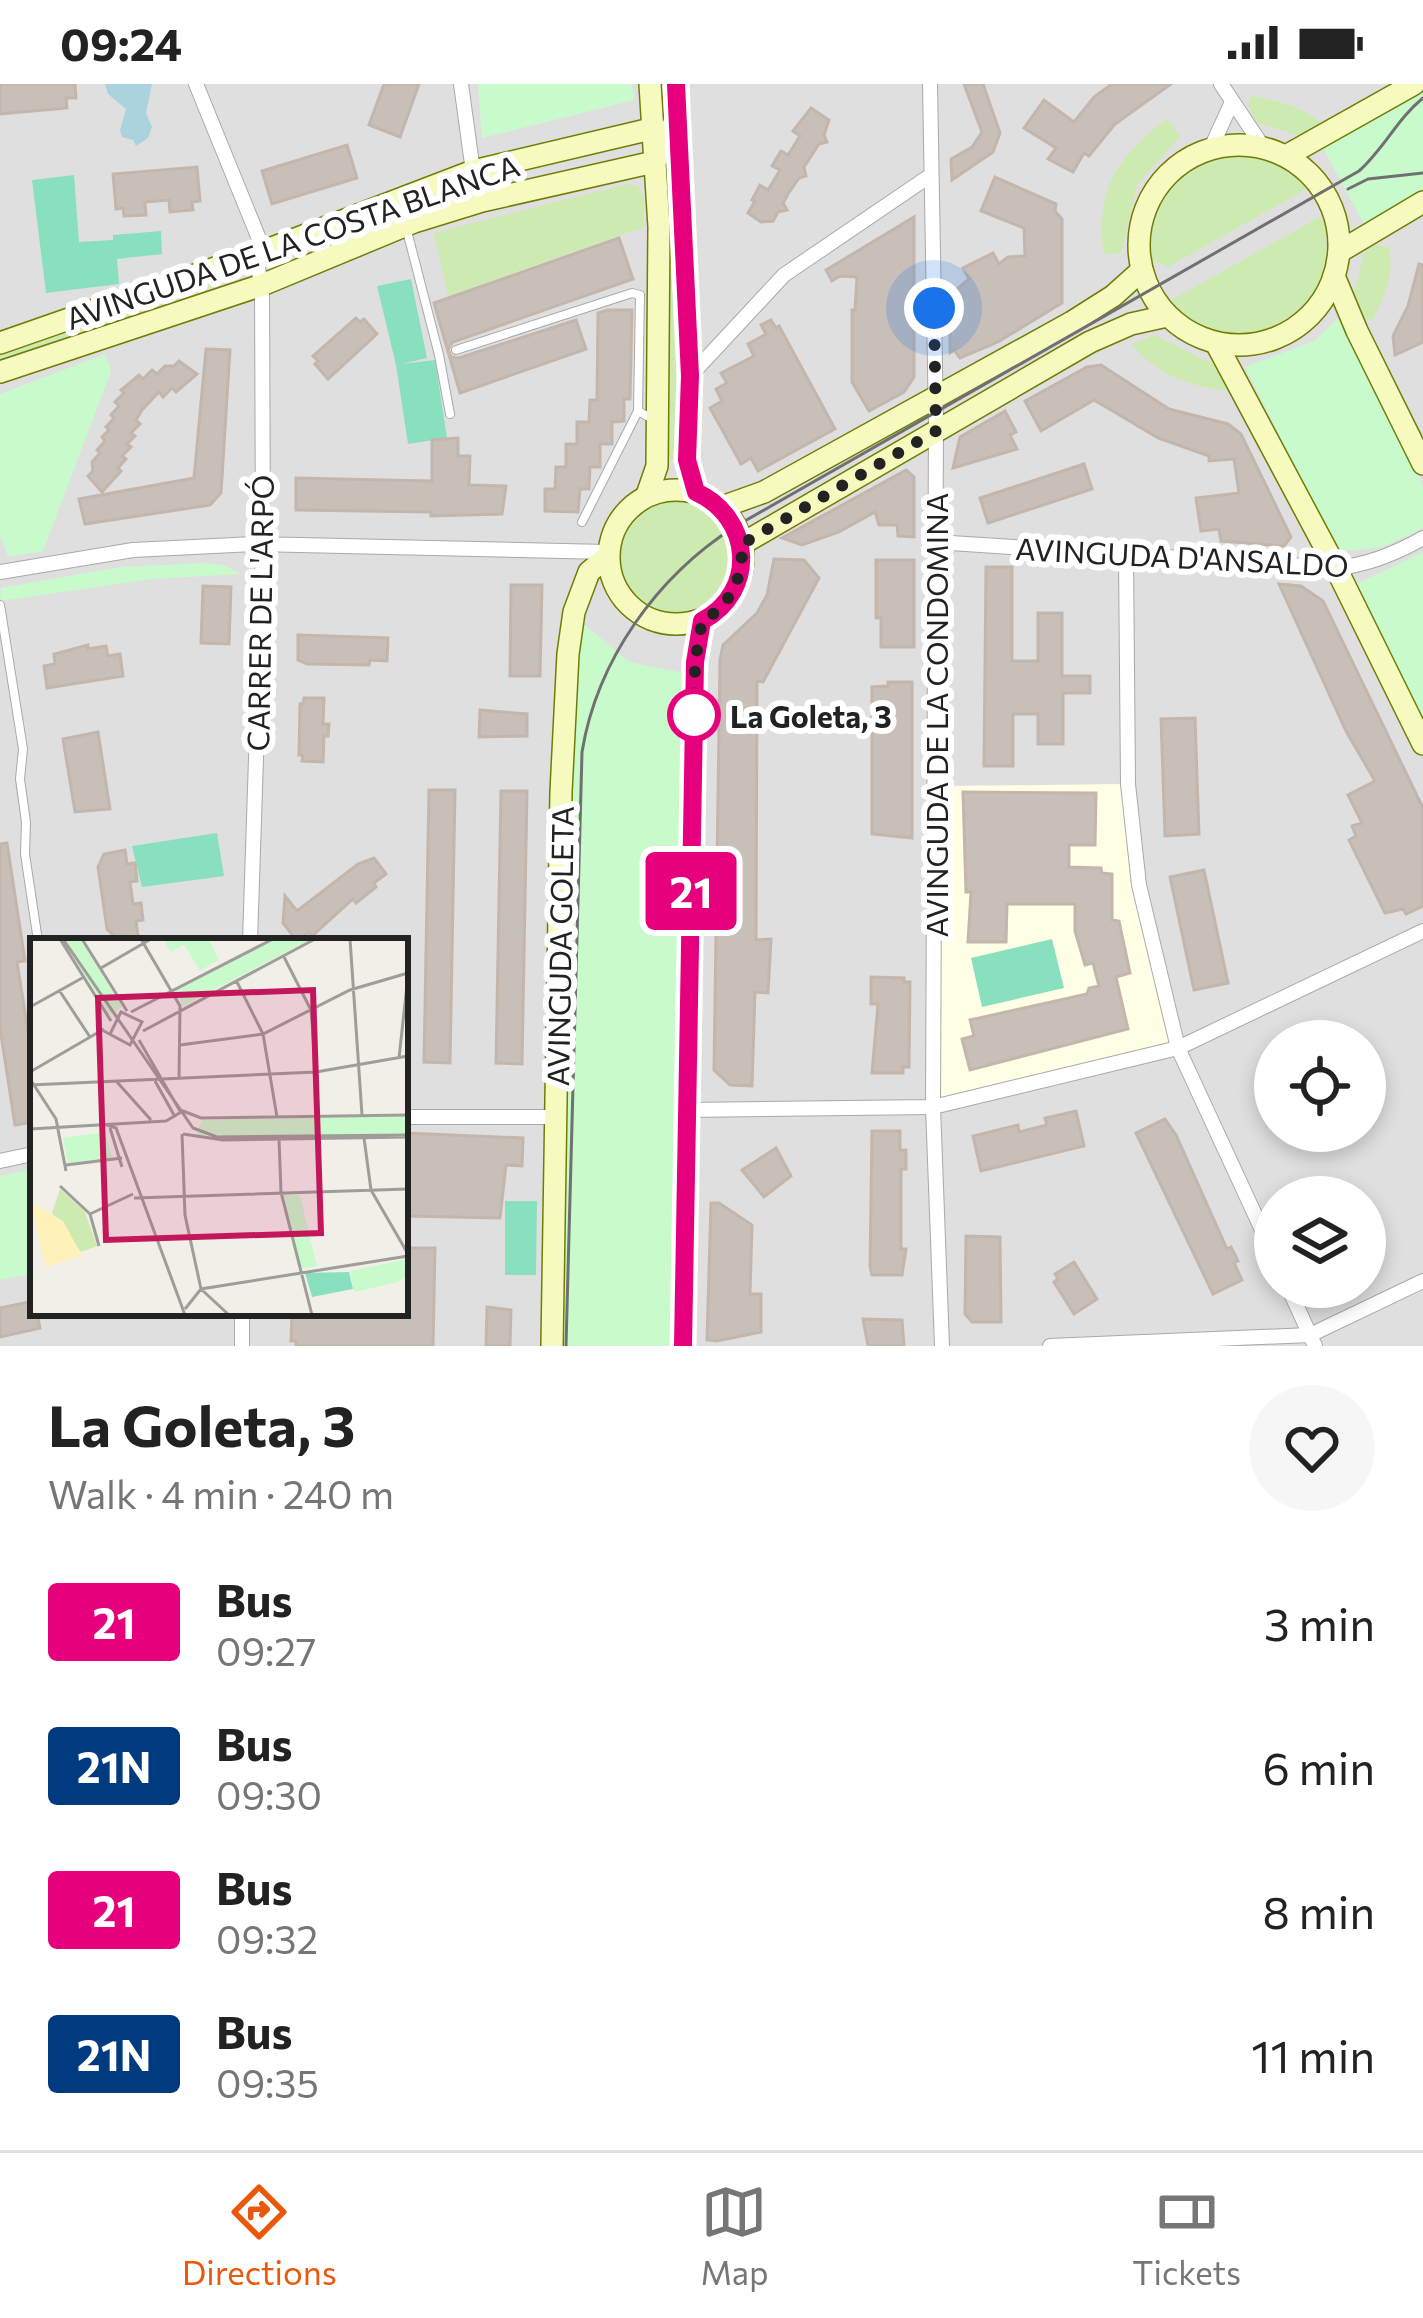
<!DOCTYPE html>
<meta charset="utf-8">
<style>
:root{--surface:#fff;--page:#f6f6f6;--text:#222;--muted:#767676;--line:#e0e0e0;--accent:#ea580c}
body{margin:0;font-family:Commissioner,sans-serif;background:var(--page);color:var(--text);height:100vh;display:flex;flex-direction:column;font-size:45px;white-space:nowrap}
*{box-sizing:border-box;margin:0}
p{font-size:39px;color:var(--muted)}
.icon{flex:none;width:66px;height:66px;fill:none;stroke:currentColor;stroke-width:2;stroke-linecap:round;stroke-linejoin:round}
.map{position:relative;height:1262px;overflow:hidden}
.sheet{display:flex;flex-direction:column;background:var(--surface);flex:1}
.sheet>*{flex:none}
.badge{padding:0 24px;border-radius:9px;font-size:42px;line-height:78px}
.tools{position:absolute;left:1254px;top:936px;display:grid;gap:24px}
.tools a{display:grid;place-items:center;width:132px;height:132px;border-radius:50%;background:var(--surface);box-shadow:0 6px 18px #0003;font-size:60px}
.you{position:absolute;width:60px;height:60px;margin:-30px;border:9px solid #fff;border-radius:50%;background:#1a73e8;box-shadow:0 0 0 18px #1a73e833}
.map>.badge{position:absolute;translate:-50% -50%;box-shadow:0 0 0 6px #fff}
.round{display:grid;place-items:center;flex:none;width:126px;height:126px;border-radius:63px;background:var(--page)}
.headline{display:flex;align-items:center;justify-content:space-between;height:204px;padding:0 48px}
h1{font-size:57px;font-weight:700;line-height:90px}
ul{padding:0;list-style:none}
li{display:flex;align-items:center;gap:36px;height:144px;padding:0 48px}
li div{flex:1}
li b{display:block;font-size:45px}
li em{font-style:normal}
li .badge{min-width:132px;font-weight:700;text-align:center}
.status{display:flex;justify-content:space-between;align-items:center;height:84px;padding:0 60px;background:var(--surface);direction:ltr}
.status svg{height:33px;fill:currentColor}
.tabs{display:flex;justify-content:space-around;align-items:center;height:168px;border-top:3px solid var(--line);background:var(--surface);font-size:33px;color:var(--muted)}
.tabs a{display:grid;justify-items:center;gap:6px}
.tabs .current{color:var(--accent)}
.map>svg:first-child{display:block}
.residential{fill:#e0dfdf;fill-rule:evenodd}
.education{fill:#ffffe5}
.grass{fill:#cdebb0}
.park{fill:#c8facc}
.pitch{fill:#88e0be}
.water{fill:#aad3df}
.building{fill:#c7bfb8;stroke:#c4b6ab;stroke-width:3}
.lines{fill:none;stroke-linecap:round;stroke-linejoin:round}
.lane-casing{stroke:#a9a9a9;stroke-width:10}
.street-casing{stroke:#a9a9a9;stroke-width:16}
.secondary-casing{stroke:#707d05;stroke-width:24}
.lane{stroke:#fff;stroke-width:8}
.street{stroke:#fff;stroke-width:14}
.secondary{stroke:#f7fabf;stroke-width:21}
.tram{stroke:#707070;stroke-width:3}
.line-casing{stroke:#fff;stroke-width:27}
.line{stroke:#e6007e;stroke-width:18}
.walk{stroke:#222;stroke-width:12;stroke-dasharray:0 21.6}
.stop-dot{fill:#fff;stroke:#e6007e;stroke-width:6}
.labels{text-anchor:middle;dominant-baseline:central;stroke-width:12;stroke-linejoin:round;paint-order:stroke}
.street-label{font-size:30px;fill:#222;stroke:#fff}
.stop-label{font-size:30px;font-weight:bold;fill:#222;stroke:#fff;text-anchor:start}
.inset-road{fill:none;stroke:#9f9d99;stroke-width:3}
.view{fill:#c2185b;fill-opacity:0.15;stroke:#c2185b;stroke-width:6}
.inset-edge{fill:none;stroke:#222;stroke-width:6}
</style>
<div class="status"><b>09:24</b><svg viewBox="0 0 49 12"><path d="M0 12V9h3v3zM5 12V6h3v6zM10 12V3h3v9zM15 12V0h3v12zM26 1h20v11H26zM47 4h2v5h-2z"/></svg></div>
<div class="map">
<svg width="1423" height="1262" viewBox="0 0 1423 1262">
<rect width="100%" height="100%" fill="#f2efe9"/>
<path class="residential" d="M 0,0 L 1423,0 L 1423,1262 L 0,1262 ZM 33,857 L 405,857 L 405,1229 L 33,1229 ZM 1275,957 L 1365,957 L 1365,1047 L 1275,1047 ZM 1275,1113 L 1365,1113 L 1365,1203 L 1275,1203 Z"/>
<polygon class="education" points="1128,700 1139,801 1178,964 933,1023 936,702"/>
<g class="grass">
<path d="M 1251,12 C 1277,16 1303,23 1322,40 L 1304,53 L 1257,39 L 1248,21 Z"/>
<path d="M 1167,35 L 1180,52 L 1137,101 L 1121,169 L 1104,170 C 1094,106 1117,73 1167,35 Z"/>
<path d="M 1248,71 C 1273,77 1290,85 1308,104 L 1168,183 L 1151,175 C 1147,114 1187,73 1248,71 Z"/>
<polygon points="627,100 638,102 644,113 644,143 448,212 434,149"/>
<polygon points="675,125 678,372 669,378 665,135"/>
<path d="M 1318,134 L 1324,136 C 1346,233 1236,288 1170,217 Z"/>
<path d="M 1377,161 L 1389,163 C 1395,190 1384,212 1373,236 C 1361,237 1357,227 1352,218 L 1365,166 Z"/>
<polygon points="217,192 219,201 0,278 0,269"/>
<path d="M 1154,251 L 1217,282 L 1229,307 C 1189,302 1157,291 1132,260 Z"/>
<circle cx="675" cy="473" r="55"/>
</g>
<g class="park">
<polygon points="478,0 632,0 634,16 482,54"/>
<polygon points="1423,4 1423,109 1365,142 1322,62"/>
<polygon points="1338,234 1423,401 1423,444 1382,463 1338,468 1245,283 1314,257"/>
<polygon points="105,270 111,287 43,467 8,473 0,451 0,310"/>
<polygon points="1423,468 1423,637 1357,500"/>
<polygon points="204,479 224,481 241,490 151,495 0,517 1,504 120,483"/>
<polygon points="583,539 629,578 684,589 677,1262 563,1262 574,591"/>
<polygon points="33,1085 33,1190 0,1196 0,1092"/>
</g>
<g class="pitch">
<polygon points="74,91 79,158 113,156 113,151 161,147 162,170 117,175 119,200 46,209 32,96"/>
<polygon points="411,195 427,274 402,280 435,276 447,354 408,360 396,281 377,202"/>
<polygon points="217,749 224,792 142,803 132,762"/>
<polygon points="1052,855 1064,904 982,923 971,874"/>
<polygon points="505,1117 537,1117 536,1191 505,1191"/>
</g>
<polygon class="water" points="105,0 152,0 146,29 152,43 148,54 136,62 133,56 122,53 120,46 126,25 108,10"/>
<g class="building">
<polygon points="0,0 75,0 76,14 66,14 67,24 0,30"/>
<polygon points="384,0 419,0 400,53 369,41"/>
<polygon points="964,0 983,0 1000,49 993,68 952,96 951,75 972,63 982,48"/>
<polygon points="1112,0 1171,0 1115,40 1089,72 1084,69 1073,88 1048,75 1056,64 1024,44 1044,16 1074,38 1094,13"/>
<polygon points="811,24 829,36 824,51 827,58 819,60 804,83 806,92 799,94 788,110 783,119 787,126 778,128 773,137 761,138 748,129 755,117 752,116 760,101 768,106 780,86 772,82 781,67 788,71 800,52 793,47"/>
<polygon points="347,61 357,94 272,120 262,87"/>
<polygon points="197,83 200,117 192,118 193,126 170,128 169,116 145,118 146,131 124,132 123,124 116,125 113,90"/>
<polygon points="995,93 1056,120 1055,127 1062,135 1062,219 998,258 960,274 954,266 950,269 950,211 969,195 963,184 993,169 999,180 1008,173 1025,172 1024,144 981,127"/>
<polygon points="914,133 914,293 904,308 869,327 852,298 852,226 855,226 857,193 840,192 832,197 826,186"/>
<polygon points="619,154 633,195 453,258 448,265 451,273 459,274 576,236 586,265 460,309 434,219"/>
<polygon points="1419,180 1423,181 1423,258 1395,271 1393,252 1408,222"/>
<polygon points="608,226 632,226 630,315 624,315 624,337 612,338 612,360 600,360 600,383 590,383 589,405 580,405 578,428 545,427 545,405 555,405 556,383 566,383 566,360 577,360 577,338 589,338 590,316 597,316 598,229"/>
<polygon points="356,234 360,238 364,235 377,250 328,295 315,280 318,277 313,272"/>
<polygon points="771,236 776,244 779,242 835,345 758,387 751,374 741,380 710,324 722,317 716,305 727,299 721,289 754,272 748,260 766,250 761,241"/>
<polygon points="206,265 230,266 221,409 210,421 85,440 79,415 194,394"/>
<polygon points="179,277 197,290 176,308 172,304 163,313 159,308 142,326 136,336 140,340 131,349 135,352 127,360 131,363 122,372 126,375 118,384 121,387 102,408 88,392 93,387 92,378 100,369 97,366 105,357 102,353 109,346 106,343 114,334 111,331 119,322 115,318 124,309 121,306 139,291 143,295 152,286 157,290 165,282 174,282"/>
<polygon points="1101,281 1169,325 1228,340 1241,350 1291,453 1284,462 1221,457 1219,445 1201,447 1196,414 1239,409 1234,375 1209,377 1209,372 1158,354 1094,316 1041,347 1025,317 1087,283"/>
<polygon points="1005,327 1016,348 1010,351 1017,365 953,384 960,353"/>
<polygon points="458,354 458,372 470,372 469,401 506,402 502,430 431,432 431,428 296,426 296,394 432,397 432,356"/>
<polygon points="1084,380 1092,405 988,439 980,414"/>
<polygon points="906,386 914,393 914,453 898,452 897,441 879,441 875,428 839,448 802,461 782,454"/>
<polygon points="774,475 804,476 819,494 763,598 757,597 756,856 771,855 768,909 755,908 752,1002 730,1001 714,986 720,576 723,561 757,529 767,511"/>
<polygon points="876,476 914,476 914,563 881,563 881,534 876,534"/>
<polygon points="986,483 1012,483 1012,577 1038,577 1038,529 1062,529 1062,592 1090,592 1090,609 1063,609 1063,660 1038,660 1038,630 1013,630 1013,682 984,682"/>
<polygon points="1279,500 1301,502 1323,517 1423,724 1423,822 1406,830 1403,825 1385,829 1349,756 1356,752 1352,742 1362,739 1348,711 1375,697 1346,647"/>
<polygon points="511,501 542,501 540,592 510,592"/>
<polygon points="203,502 231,503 229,560 201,559"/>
<polygon points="298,551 388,554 387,577 370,576 369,581 307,580 298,576"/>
<polygon points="88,561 88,565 106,562 108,572 120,570 123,592 47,604 44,582 55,580 54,570"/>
<polygon points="888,598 912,598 912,754 872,750 872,603 888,602"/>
<polygon points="304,614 324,614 323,640 329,640 328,652 324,652 323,678 302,677 303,671 299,671 300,620 303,620"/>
<polygon points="480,626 527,630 527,652 479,653"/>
<polygon points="1195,634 1199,750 1165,752 1161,635"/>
<polygon points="98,648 110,725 75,728 63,655"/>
<polygon points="429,706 455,706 450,979 424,978"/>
<polygon points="501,707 527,707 522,980 496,979"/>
<polygon points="963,708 1096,709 1095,761 1069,761 1069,783 1101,784 1102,789 1112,790 1112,836 1119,837 1130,889 1116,893 1128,945 970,986 962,955 974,952 970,936 1087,910 1089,904 1099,902 1093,879 1085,881 1075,847 1075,820 1007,820 1006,858 968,858 971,808 966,808"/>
<polygon points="7,759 25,877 17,878 33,978 33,1038 15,1041 0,944 0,760"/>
<polygon points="125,766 127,780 135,779 137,797 130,798 133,820 141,819 143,836 136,837 138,852 117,855 107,845 98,783 104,770"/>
<polygon points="374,774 386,790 374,799 376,803 356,819 353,815 312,852 309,848 297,857 283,839 285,812 297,827 358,780"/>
<polygon points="1204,786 1228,899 1194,906 1170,793"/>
<polygon points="871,893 904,894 904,898 910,898 909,983 903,983 903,989 872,989 878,920 871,920"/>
<polygon points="1076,1027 1084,1062 981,1087 973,1052 1018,1041 1019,1048 1047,1041 1045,1034"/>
<polygon points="1165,1035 1176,1051 1227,1165 1231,1163 1238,1177 1234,1179 1242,1196 1213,1210 1136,1049"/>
<polygon points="872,1047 900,1047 900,1066 906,1066 906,1085 901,1085 901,1165 906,1165 902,1191 872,1191 870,1182"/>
<polygon points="405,1049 523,1054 522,1082 506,1081 500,1134 405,1132"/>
<polygon points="776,1064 791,1092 764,1113 742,1086"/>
<polygon points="711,1119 719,1119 752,1141 750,1210 761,1210 761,1248 717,1257 707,1256"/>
<polygon points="966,1152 1000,1153 1001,1238 972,1238 965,1230"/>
<polygon points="405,1164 435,1164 433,1262 296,1262 296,1257 291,1257 292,1229 405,1229"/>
<polygon points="1074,1178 1097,1215 1074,1230 1054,1198 1058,1195 1055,1190"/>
<polygon points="33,1217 33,1229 37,1229 40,1244 0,1253 0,1224"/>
<polygon points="487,1223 511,1226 510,1262 486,1262"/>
<polygon points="863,1235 902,1236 904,1262 868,1262"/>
</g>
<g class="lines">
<defs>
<g id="lane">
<polyline points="406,143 439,271 450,330"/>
<polyline points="456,266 632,209 640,211 638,327 656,337"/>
<polyline points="582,438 638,327"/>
<polyline points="0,521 23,665 20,695 26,738 25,770 38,857"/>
</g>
<g id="street">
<polyline points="196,0 264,167"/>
<polyline points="461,0 475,102 482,117"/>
<polyline points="930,0 936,339 933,1023 942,1262"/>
<polyline points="1221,0 1263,63"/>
<polyline points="1211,64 1231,20"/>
<polyline points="245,174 257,181 262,201 263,461 250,857"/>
<polyline points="690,292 784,191 931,91"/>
<path d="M 935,458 L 1336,484 C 1368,481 1395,470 1423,454"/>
<polyline points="1126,471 1128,700 1139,801 1178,964 1275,1174"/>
<polyline points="0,488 133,466 254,460 608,468"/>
<polyline points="688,1026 933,1023 1178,964 1423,847"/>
<polyline points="405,1033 556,1033"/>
<polyline points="0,1077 33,1070"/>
<polyline points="1288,1203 1315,1262"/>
<polyline points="242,1262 242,1229"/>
<polyline points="1050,1262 1310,1251 1423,1197"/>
</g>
<g id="secondary">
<polyline points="676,0 690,292 687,376 696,408"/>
<circle cx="1239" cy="161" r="100"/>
<polyline points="1286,72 1414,0"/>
<polyline points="1339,168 1423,118"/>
<polyline points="1334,192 1357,247 1423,380"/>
<polyline points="0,259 264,167 473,87 655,44"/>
<polyline points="1216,259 1336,484 1423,660"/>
<polyline points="0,288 262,201 414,138 482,117 654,78 670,55 678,21"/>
<circle cx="676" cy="473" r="67"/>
<polyline points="647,411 657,382 659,143 650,0"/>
<polyline points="722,423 764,408 1072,238 1113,212 1142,186"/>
<polyline points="742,460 1090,258 1131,240 1167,232"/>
<polyline points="552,1262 561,708 568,570 574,528 589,488 607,473"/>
<polyline points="683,1262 695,578 702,537"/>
</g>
</defs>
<use href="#lane" class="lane-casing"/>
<use href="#street" class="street-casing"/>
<use href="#secondary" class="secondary-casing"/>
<use href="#lane" class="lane"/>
<use href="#street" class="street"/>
<use href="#secondary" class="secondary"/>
<g class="tram">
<polyline points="1348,105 1368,95 1423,89"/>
<path d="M 566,1262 L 582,668 C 597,576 657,492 736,442 L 1359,87 C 1384,65 1397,35 1423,14"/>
</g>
</g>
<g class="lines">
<defs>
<path id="line" d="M 676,0 L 690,292 L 687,376 L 696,408 C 751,433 759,506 702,537 L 695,578 L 683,1262"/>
</defs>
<use href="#line" class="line-casing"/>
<use href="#line" class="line"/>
<path class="walk" d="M 694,631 L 695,578 L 702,537 C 732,521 743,492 742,460 L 936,347 L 934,224"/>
</g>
<circle class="stop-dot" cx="694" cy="631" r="24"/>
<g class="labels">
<g class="street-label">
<text transform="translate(292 157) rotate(-19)">AVINGUDA DE LA COSTA BLANCA</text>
<text transform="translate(1182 472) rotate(3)">AVINGUDA D'ANSALDO</text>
<text transform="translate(259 529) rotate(-89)">CARRER DE L'ARPÓ</text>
<text transform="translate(935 631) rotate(-90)">AVINGUDA DE LA CONDOMINA</text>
<text transform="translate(559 862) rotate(-89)">AVINGUDA GOLETA</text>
</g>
<g class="stop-label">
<text x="730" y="631">La Goleta, 3</text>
</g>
</g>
<g transform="translate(30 854)">
<rect width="378" height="378" fill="#f2efe9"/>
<path d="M 30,251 L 55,274 L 67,308 L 51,314 L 22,275 Z" fill="#cdebb0"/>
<path d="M 0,264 L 33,283 L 52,318 L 16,329 Z" fill="#fff1ba"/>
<path d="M 32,1 L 50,1 L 92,69 L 79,77 ZM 133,1 L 179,1 L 189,22 L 170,33 L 154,7 L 141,14 ZM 246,1 L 281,1 L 153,68 L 145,53 ZM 378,178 L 378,197 L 165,200 L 172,182 ZM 75,194 L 82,220 L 38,225 L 33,200 ZM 253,256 L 270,257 L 287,329 L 270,330 ZM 378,321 L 378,338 L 368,344 L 324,354 L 320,333 Z" fill="#c8facc"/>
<path d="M 319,334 L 323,351 L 282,359 L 275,335 Z" fill="#88e0be"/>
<path class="inset-road" d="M 30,1 L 81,83M 33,1 L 163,190 L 187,199 L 378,197M 52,1 L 97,73M 111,1 L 150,68 L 149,140M 320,1 L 332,177M 253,17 L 281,72 L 286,134M 71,30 L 121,1M 206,42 L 233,96 L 247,179M 29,52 L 60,99M 0,69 L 54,39M 101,74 L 243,1M 72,92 L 100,107 L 112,84 L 91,74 L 80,96M 113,93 L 285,1M 109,102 L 150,173M 150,107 L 233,96 L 320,52 L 378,35M 369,120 L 378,38M 0,134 L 74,91M 0,141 L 26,181 L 36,233M 125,143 L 144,177M 87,144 L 121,182M 0,147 L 286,134 L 378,118M 77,187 L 86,190 L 155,377M 80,190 L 92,229M 0,191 L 136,183 L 153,173 L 171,180 L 378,177M 152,196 L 155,277 L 171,351 L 199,377M 153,196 L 193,202 L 378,199M 334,200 L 341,252 L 378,316M 249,201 L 251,254 L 282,377M 36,227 L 92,220M 30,248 L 60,276 L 69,308M 104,260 L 378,251M 60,276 L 103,256M 155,371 L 171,351 L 378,318"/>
<path class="view" d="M 283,52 L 291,295 L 76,302 L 68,60 Z"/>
<rect width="378" height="378" class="inset-edge"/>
</g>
</svg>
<div class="tools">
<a><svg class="icon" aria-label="locate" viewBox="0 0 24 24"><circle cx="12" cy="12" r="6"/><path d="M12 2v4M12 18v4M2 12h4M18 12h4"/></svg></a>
<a><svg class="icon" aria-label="layers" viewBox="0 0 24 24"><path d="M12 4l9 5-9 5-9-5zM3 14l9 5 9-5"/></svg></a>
</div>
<div class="you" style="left:934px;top:224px"></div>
<b class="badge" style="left:691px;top:807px;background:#e6007e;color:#fff">21</b>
</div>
<section class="sheet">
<div class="headline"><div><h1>La Goleta, 3</h1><p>Walk · 4 min · 240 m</p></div><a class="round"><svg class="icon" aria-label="heart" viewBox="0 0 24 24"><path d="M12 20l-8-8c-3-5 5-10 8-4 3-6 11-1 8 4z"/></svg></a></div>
<ul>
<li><span class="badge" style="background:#e6007e;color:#fff">21</span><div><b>Bus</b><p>09:27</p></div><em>3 min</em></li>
<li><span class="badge" style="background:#003b80;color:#fff">21N</span><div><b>Bus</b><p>09:30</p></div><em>6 min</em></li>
<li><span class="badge" style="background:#e6007e;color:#fff">21</span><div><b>Bus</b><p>09:32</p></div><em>8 min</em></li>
<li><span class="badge" style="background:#003b80;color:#fff">21N</span><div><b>Bus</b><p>09:35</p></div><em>11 min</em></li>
</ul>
</section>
<nav class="tabs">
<a class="current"><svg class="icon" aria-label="directions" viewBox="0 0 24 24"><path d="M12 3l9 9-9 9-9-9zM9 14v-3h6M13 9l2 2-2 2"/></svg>Directions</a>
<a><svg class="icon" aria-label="map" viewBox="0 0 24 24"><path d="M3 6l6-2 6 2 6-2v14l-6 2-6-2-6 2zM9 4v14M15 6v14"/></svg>Map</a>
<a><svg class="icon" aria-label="tickets" viewBox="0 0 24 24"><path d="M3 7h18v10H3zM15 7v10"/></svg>Tickets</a>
</nav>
